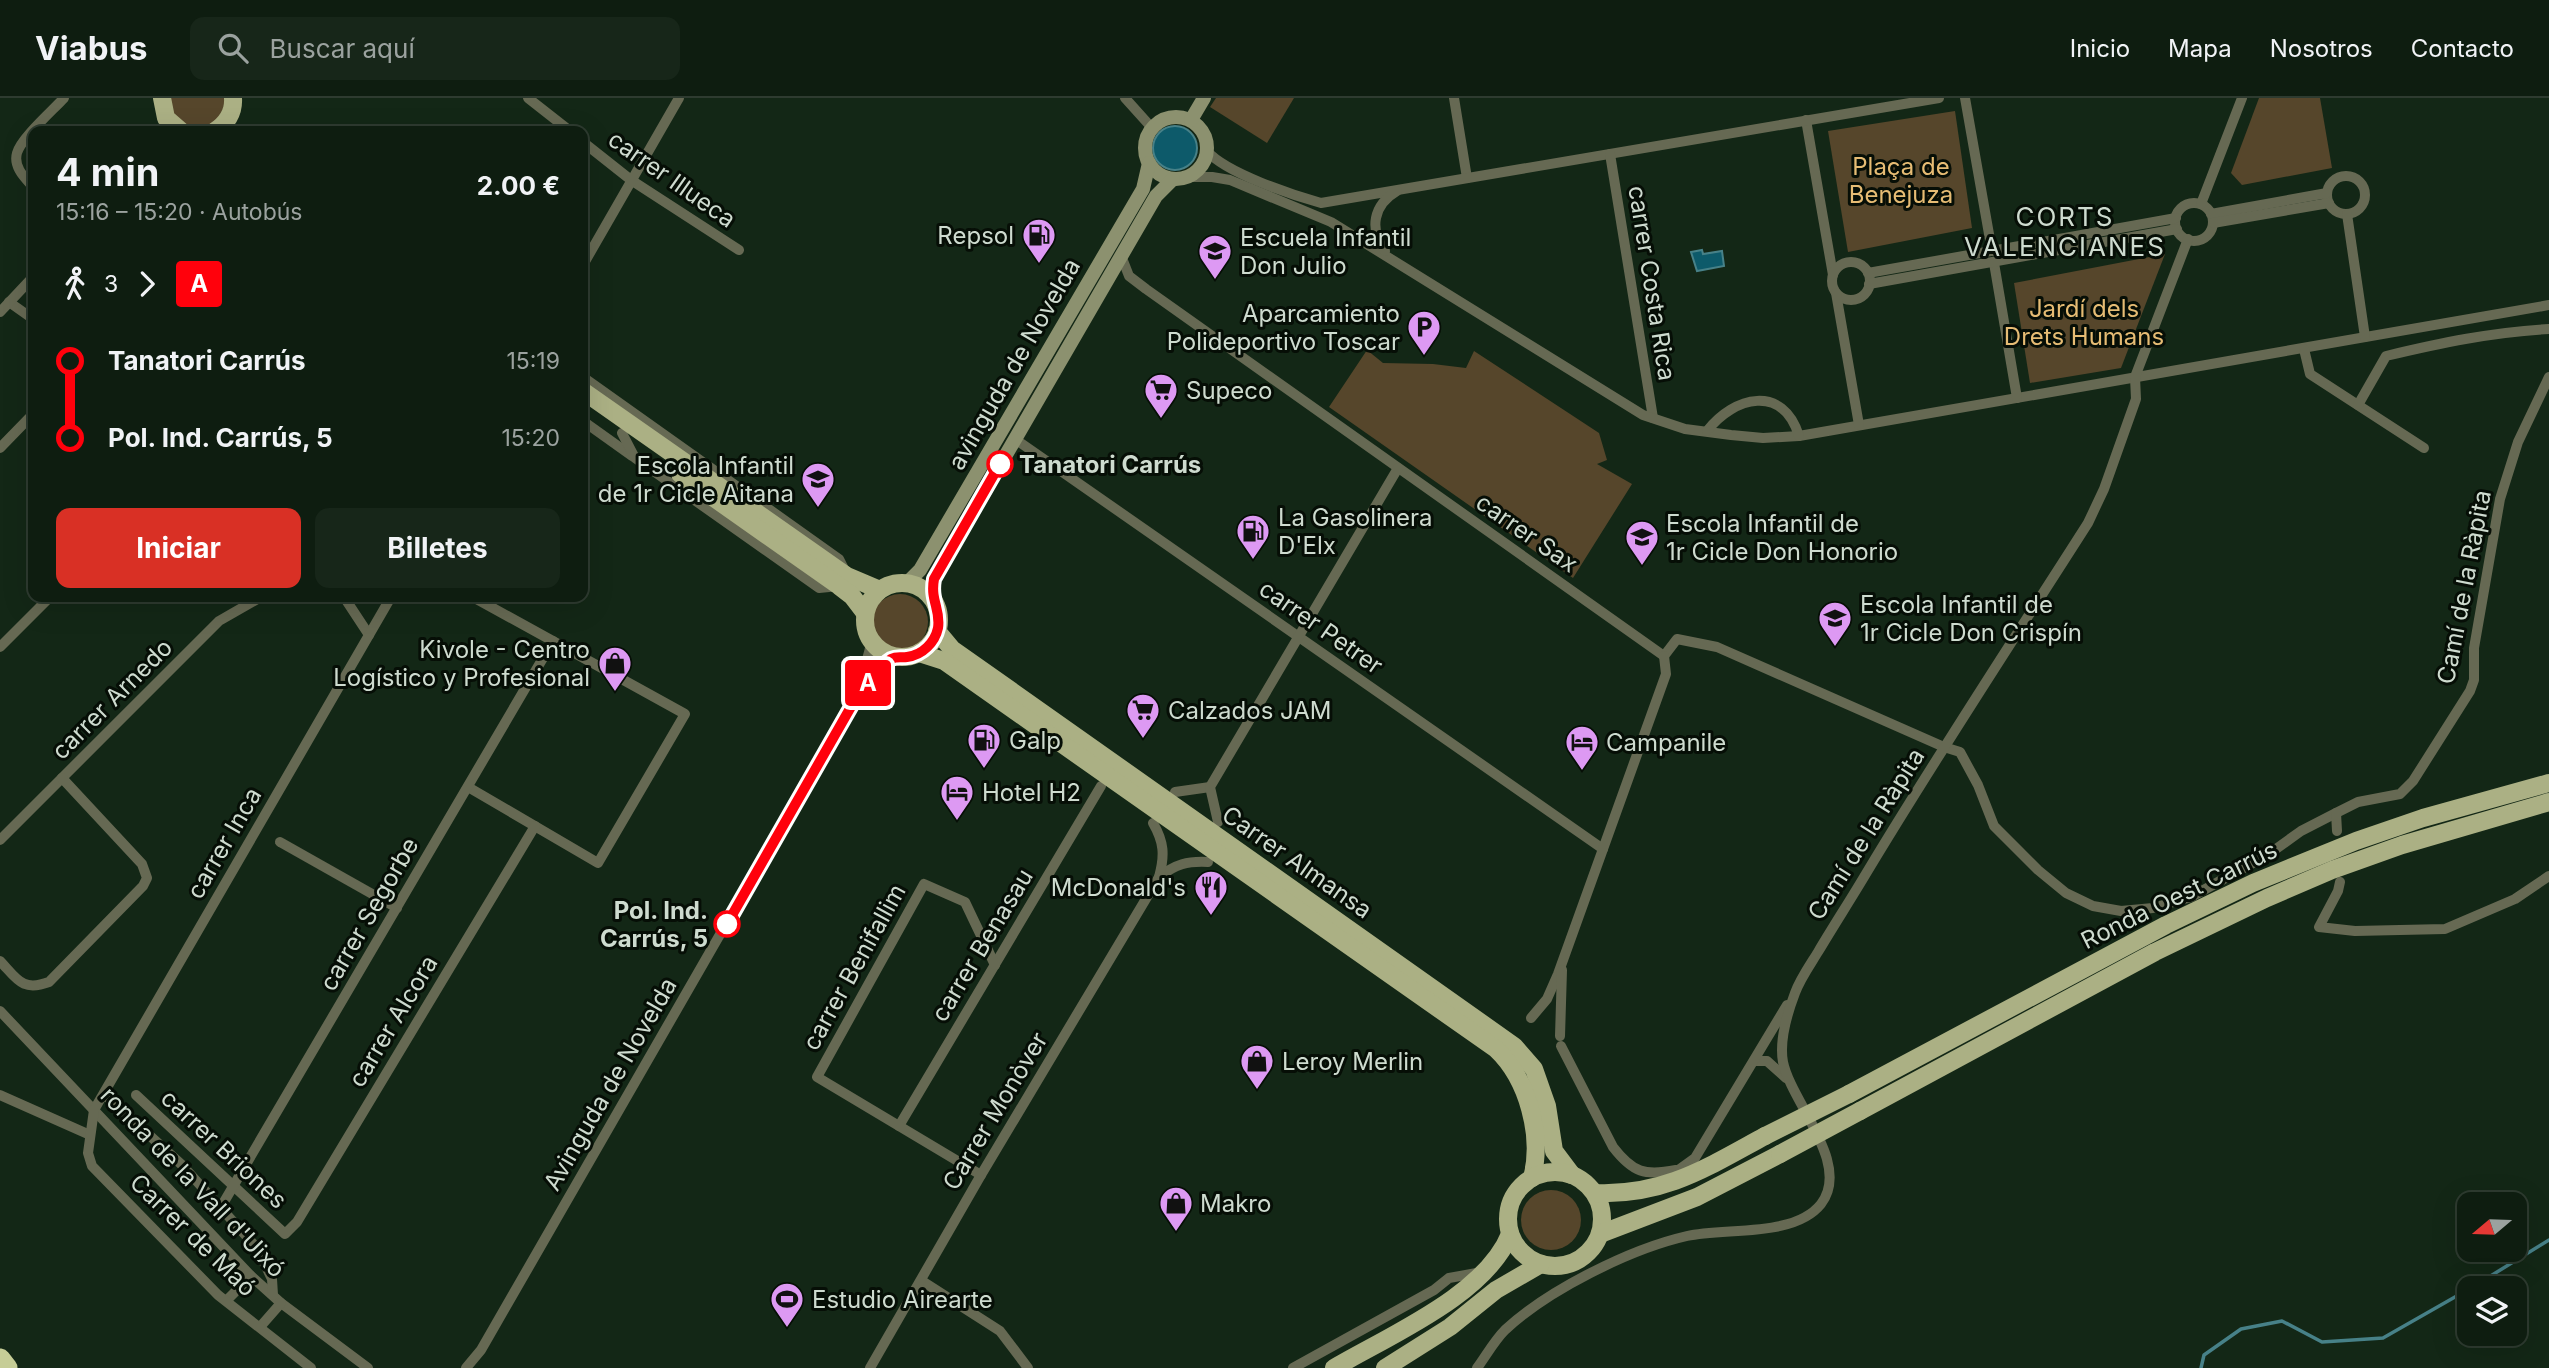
<!DOCTYPE html>
<html lang="es">
<meta charset="utf-8">
<style>
:root{--surface:#0e1d10;--page:#172619;--text:#f1f3f6;--muted:#9ba29f;--line:#2e3b30;--accent:#d93025}
body{margin:0;font-family:Inter,sans-serif;background:var(--page);color:var(--text);height:100vh;display:flex;flex-direction:column;font-size:26px;white-space:nowrap}
*{box-sizing:border-box;margin:0}
p{font-size:23px;color:var(--muted)}
.icon{flex:none;width:38px;height:38px;fill:none;stroke:currentColor;stroke-width:2;stroke-linecap:round;stroke-linejoin:round}
.map{position:relative;flex:1;overflow:hidden}
.side{position:absolute;left:28px;top:28px;width:560px;height:476px;display:flex;flex-direction:column;background:var(--surface);border-radius:14px;box-shadow:0 7px 28px #0002,0 0 0 2px var(--line)}
.side>*{flex:none}
.badge{padding:0 14px;border-radius:5px;font-size:24px;line-height:46px}
.needle{width:46px;rotate:251deg}
.fabs{position:absolute;left:2457px;top:1094px;display:grid;gap:14px}
.fabs a{display:grid;place-items:center;width:70px;height:70px;border-radius:14px;background:var(--surface);box-shadow:0 7px 28px #0002,0 0 0 2px var(--line);font-size:35px}
.map>.badge{position:absolute;translate:-50% -50%;box-shadow:0 0 0 4px #fff}
.legs{display:flex;align-items:center;gap:10px;height:77px;padding:0 28px;font-size:23px}
.legs p{margin-inline-start:auto}
.overview{display:flex;align-items:center;justify-content:space-between;height:119px;padding:0 28px}
h1{font-size:38px;font-weight:700;line-height:52px}
.action{display:flex;gap:14px;margin-top:auto;padding:14px 28px}
.action a{flex:1;height:80px;border-radius:14px;background:var(--accent);color:#fff;font-size:28px;font-weight:700;line-height:80px;text-align:center}
.action a+a{background:var(--page);color:var(--text)}
ul{padding:0 28px;list-style:none}
li{display:flex;align-items:center;gap:24px;height:77px;font-size:26px}
li i{display:grid;place-items:center;width:10px;height:100%;margin:0 9px;background:currentColor}
li i::after{content:'';width:18px;height:18px;margin:-9px;border:5px solid;border-radius:50%;background:var(--surface)}
li p{margin-inline-start:auto}
li:first-child i{background:linear-gradient(#0000 50%,currentColor 0)}
li:last-child i{background:linear-gradient(currentColor 50%,#0000 0)}
header{display:flex;align-items:center;gap:42px;box-sizing:border-box;height:98px;padding:0 35px;background:var(--surface);border-bottom:2px solid var(--line)}
header strong{font-size:33px}
nav{display:flex;gap:38px;margin-inline-start:auto;font-size:24px}
.search{width:490px;height:63px;background:var(--page);display:flex;align-items:center;gap:18px;box-sizing:border-box;padding:0 24px;border-radius:14px;color:var(--muted);font-size:26px}
.map>svg:first-child{display:block}
.green{fill:#56462b}
.water{fill:#0d5a6a;stroke:#478188;stroke-width:2}
.lines{fill:none;stroke-linecap:round;stroke-linejoin:round}
.stream{stroke:#478188;stroke-width:3.5}
.street{stroke:#666953;stroke-width:10}
.secondary{stroke:#8c916f;stroke-width:14}
.primary{stroke:#abb084;stroke-width:18}
.highway{stroke:#c6cd97;stroke-width:21}
.primary-bridge{stroke:#abb084;stroke-width:18}
.line-1-casing{stroke:#fff;stroke-width:16}
.line-1{stroke:#ff010c;stroke-width:10}
.stop-1-dot{fill:#fff;stroke:#ff010c;stroke-width:3.5}
.labels{text-anchor:middle;dominant-baseline:central;stroke-width:6;stroke-linejoin:round;paint-order:stroke}
.park-label{font-size:24px;fill:#e6bc74;stroke:#060e06}
.street-label{font-size:24px;fill:#cedbcf;stroke:#060e06}
.poi-label{font-size:24px;fill:#cedbcf;stroke:#060e06;text-anchor:start}
.stop-label{font-size:24px;font-weight:bold;fill:#cedbcf;stroke:#060e06;text-anchor:start}
.neighbourhood-label{font-size:26px;letter-spacing:2px;fill:#cedbcf;stroke:#060e06}
</style>
<header>
<strong>Viabus</strong>
<div class="search"><svg class="icon" aria-label="search" viewBox="0 0 24 24"><circle cx="10" cy="10" r="6"/><path d="M15 15l6 6"/></svg>Buscar aquí</div>
<nav><a>Inicio</a><a>Mapa</a><a>Nosotros</a><a>Contacto</a></nav>
</header>
<div class="map">
<svg width="2549" height="1270" viewBox="0 0 2549 1270">
<rect width="100%" height="100%" fill="#132716"/>
<g class="green">
<path d="M 169,0 L 225,0 C 224,24 201,42 180,25 C 176,22 174,20 172,17 C 171,12 170,5 169,0 Z"/>
<polygon points="1216,0 1294,0 1267,45 1210,9"/>
<polygon points="2259,0 2320,0 2332,70 2242,87 2231,75"/>
<polygon points="1955,13 1972,130 1848,154 1828,33"/>
<polygon points="2165,156 2121,270 2030,285 2014,185"/>
<polygon points="1367,252 1383,265 1433,266 1466,270 1474,253 1599,335 1607,362 1597,366 1632,386 1573,480 1329,309"/>
<circle cx="900" cy="524" r="28"/>
<circle cx="1551" cy="1122" r="30"/>
</g>
<g class="water">
<circle cx="1175" cy="50" r="22"/>
<polygon points="1702,152 1703,156 1722,153 1724,168 1697,173 1691,154"/>
</g>
<g class="lines">
<g class="stream">
<polyline points="2471,1190 2549,1142"/>
<polyline points="2201,1270 2204,1257 2241,1231 2282,1223 2322,1244 2383,1240 2469,1191"/>
</g>
<g class="street">
<polyline points="528,0 570,33"/>
<polyline points="1125,0 1152,30"/>
<polyline points="1454,0 1467,80"/>
<polyline points="1965,0 1992,153"/>
<polyline points="1806,22 1833,177"/>
<polyline points="583,44 631,82 739,152"/>
<path d="M 1207,53 C 1226,75 1292,97 1321,105 L 1939,0"/>
<polyline points="1610,56 1653,320"/>
<circle cx="2346" cy="97" r="19"/>
<polyline points="1188,79 1212,79 1230,82 1331,124 1643,317 1685,331 1731,337 1763,340 1799,338 2549,207"/>
<path d="M 33,89 C 25,80 13,69 17,55 C 21,40 53,12 64,0"/>
<circle cx="2194" cy="124" r="19"/>
<polyline points="2201,106 2242,0"/>
<polyline points="2211,116 2327,95"/>
<polyline points="2347,116 2365,239"/>
<polyline points="2213,125 2329,105"/>
<path d="M 1385,153 C 1369,131 1373,107 1397,93"/>
<polyline points="1122,160 1129,178 1146,191 1664,558 1677,541 1717,549 1944,649 1960,654 1978,687 1994,728 2038,772 2066,795 2093,808 2121,813 2153,810 2191,799 2269,756 2301,733 2336,715 2358,704 2400,696 2413,683 2470,593 2474,582 2474,550 2500,401 2518,344 2549,279"/>
<circle cx="1851" cy="183" r="19"/>
<polyline points="1994,165 2017,300"/>
<polyline points="583,167 679,0"/>
<polyline points="1868,175 2176,120"/>
<polyline points="1869,186 2177,131"/>
<polyline points="1836,195 1859,327"/>
<polyline points="9,204 33,221"/>
<polyline points="0,214 33,179"/>
<polyline points="2304,251 2310,276 2424,350"/>
<polyline points="583,279 839,461 845,473"/>
<path d="M 2358,307 L 2386,258 C 2440,245 2493,234 2549,231"/>
<polyline points="583,323 632,358"/>
<path d="M 1707,333 C 1734,298 1783,286 1799,338"/>
<polyline points="622,335 635,360 819,490 839,488"/>
<polyline points="1015,341 1603,751"/>
<polyline points="0,350 33,316"/>
<polyline points="344,499 369,537"/>
<polyline points="0,549 50,499"/>
<path d="M 860,593 C 859,576 870,560 871,543"/>
<polyline points="468,689 598,765 685,616 473,499"/>
<polyline points="1175,694 1210,689"/>
<polyline points="2336,715 2337,733"/>
<polyline points="1218,724 1210,689 1398,370"/>
<polyline points="0,742 219,523 261,499"/>
<polyline points="280,744 397,810"/>
<path d="M 1159,779 C 1176,766 1187,763 1208,764"/>
<polyline points="2340,784 2338,793 2319,829 2355,833 2445,831 2515,801 2549,778"/>
<path d="M 0,863 C 17,881 22,894 49,884 L 143,788 L 147,780 L 142,766 L 62,680"/>
<polyline points="0,913 251,1178 281,1205 368,1270"/>
<polyline points="1531,920 1547,901 1558,876 1666,576 1664,558"/>
<polyline points="1560,938 1562,872"/>
<path d="M 1561,948 L 1613,1049 C 1633,1075 1645,1078 1676,1072"/>
<polyline points="1754,963 1767,963 1786,980"/>
<polyline points="104,996 182,1067 257,1150 272,1181 273,1197"/>
<polyline points="0,997 90,1037"/>
<polyline points="136,997 285,1136 297,1124 535,728"/>
<polyline points="899,1028 1101,688"/>
<polyline points="981,1077 817,979 924,786 965,804 995,867"/>
<polyline points="1670,1078 1695,1060 1787,907"/>
<polyline points="221,1109 553,543"/>
<polyline points="922,1183 1000,1233 1028,1270"/>
<polyline points="227,1202 251,1178"/>
<polyline points="260,1229 281,1205"/>
<polyline points="311,1270 218,1197 92,1068 88,1055 94,1012 391,499"/>
<polyline points="466,1270 481,1252 860,593 877,573 894,559"/>
<path d="M 870,1270 L 981,1077 L 1159,779 C 1165,757 1164,744 1153,725"/>
<polyline points="1293,1270 1434,1192 1449,1180 1482,1174"/>
<path d="M 1477,1270 C 1486,1258 1494,1243 1505,1232 C 1548,1192 1630,1151 1687,1138 C 1725,1129 1794,1140 1821,1106 C 1852,1066 1791,1004 1783,964 C 1779,942 1787,916 1795,895 C 1800,881 1810,867 1818,854 C 1834,827 1851,801 1867,774 C 1938,656 2014,541 2088,425 L 2104,391 L 2136,301 L 2135,279 L 2188,141"/>
</g>
<g class="secondary">
<circle cx="1176" cy="50" r="31"/>
<polyline points="1191,22 1204,0"/>
<polyline points="906,486 920,472 1143,91 1149,65"/>
<polyline points="932,501 934,481 1156,98 1173,81"/>
</g>
<g class="primary">
<polyline points="162,0 166,20 181,33"/>
<path d="M 215,33 C 227,25 234,15 233,0"/>
<polyline points="583,293 847,478 880,492"/>
<polyline points="680,376 839,488 852,498 865,515"/>
<circle cx="902" cy="522" r="37"/>
<polyline points="937,533 952,551 1514,948 1534,971 1547,1008 1554,1053 1572,1077"/>
<path d="M 919,555 L 944,563 L 1496,951 C 1528,981 1543,1038 1532,1080"/>
<polyline points="1849,996 2166,827 2253,785 2356,743 2423,720 2549,685"/>
<polyline points="1860,1013 2155,854 2267,800 2332,772 2402,747 2549,704"/>
<circle cx="1555" cy="1121" r="47"/>
<path d="M 1595,1095 C 1664,1098 1706,1070 1765,1038"/>
<polyline points="1600,1136 1697,1099 1780,1056"/>
<path d="M 1334,1270 C 1388,1238 1486,1197 1510,1136"/>
<polyline points="1385,1270 1450,1229 1496,1192 1541,1166"/>
</g>
<polyline class="highway" points="0,1261 7,1270"/>
<g class="primary-bridge">
<polyline points="1765,1038 1849,996"/>
<polyline points="1780,1056 1860,1013"/>
</g>
</g>
<g class="lines">
<defs>
<path id="line-1" d="M 727,826 L 860,593 C 870,583 879,568 891,561 C 897,558 901,560 907,559 C 923,557 935,544 938,530 C 941,511 930,503 934,481 L 1000,366"/>
</defs>
<use href="#line-1" class="line-1-casing"/>
<use href="#line-1" class="line-1"/>
</g>
<defs>
<symbol id="fuel-pin" viewBox="-11 -11 22 30"><path d="M0 17L-7.5 6A9.5 9.5 0 1 1 7.5 6Z" fill="#dd99f3" stroke="#060e06"/><path d="M-5.5-6h7V0h2V4h1.3V-2.5L3-4.5l.8-.8L6-3V5H2.5V1h-1V6h-7ZM-4.2-4.7v3.2H.2V-4.7Z" fill="#111"/></symbol>
<symbol id="school-pin" viewBox="-11 -11 22 30"><path d="M0 17L-7.5 6A9.5 9.5 0 1 1 7.5 6Z" fill="#dd99f3" stroke="#060e06"/><path d="M0-5L7-2L0 1L-7-2ZM-4 1L0 2.5L4 1V4Q0 6-4 4Z" fill="#111"/></symbol>
<symbol id="parking-pin" viewBox="-11 -11 22 30"><path d="M0 17L-7.5 6A9.5 9.5 0 1 1 7.5 6Z" fill="#dd99f3" stroke="#060e06"/><path d="M-3.5-5.5H1a3.5 3.5 0 0 1 0 7H-1V5.5H-3.5ZM-1-3.4V-.6H.8a1.4 1.4 0 0 0 0-2.8Z" fill="#111"/></symbol>
<symbol id="supermarket-pin" viewBox="-11 -11 22 30"><path d="M0 17L-7.5 6A9.5 9.5 0 1 1 7.5 6Z" fill="#dd99f3" stroke="#060e06"/><path d="M-6-5.5h2.5l.6 2H6L4.5 2H-2.5L-4.4-4H-6ZM-1.5 3.2a1.3 1.3 0 1 0 .1 0ZM3 3.2a1.3 1.3 0 1 0 .1 0Z" fill="#111"/></symbol>
<symbol id="shop-pin" viewBox="-11 -11 22 30"><path d="M0 17L-7.5 6A9.5 9.5 0 1 1 7.5 6Z" fill="#dd99f3" stroke="#060e06"/><path d="M-5-2.5h2.3a2.7 3.5 0 0 1 5.4 0H5L5.5 6h-11ZM-1.5-2.5h3a1.5 2.3 0 0 0-3 0Z" fill="#111"/></symbol>
<symbol id="hotel-pin" viewBox="-11 -11 22 30"><path d="M0 17L-7.5 6A9.5 9.5 0 1 1 7.5 6Z" fill="#dd99f3" stroke="#060e06"/><path d="M-6-4.5h1.5V1H6V5H4.5V3h-9V5H-6ZM-4 0a1.8 1.8 0 1 1 3.6 0ZM.5 0V-2.5h3Q6-2.5 6 0Z" fill="#111"/></symbol>
<symbol id="restaurant-pin" viewBox="-11 -11 22 30"><path d="M0 17L-7.5 6A9.5 9.5 0 1 1 7.5 6Z" fill="#dd99f3" stroke="#060e06"/><path d="M-5-6h1v4h1v-4h1v4h1v-4h1v5L-1.5 .5V6h-2V.5L-5-1ZM5-6V6H3V1.5H1.5Q1.5-4 5-6Z" fill="#111"/></symbol>
<symbol id="stadium-pin" viewBox="-11 -11 22 30"><path d="M0 17L-7.5 6A9.5 9.5 0 1 1 7.5 6Z" fill="#dd99f3" stroke="#060e06"/><path d="M0-5a6.5 5 0 1 0 0 10a6.5 5 0 1 0 0-10ZM-3.5-1.8h7v3.6h-7Z" fill="#111"/></symbol>
</defs>
<g fill-rule="evenodd">
<use href="#fuel-pin" x="1020" y="118" width="38" height="52"/>
<use href="#school-pin" x="1196" y="134" width="38" height="52"/>
<use href="#parking-pin" x="1405" y="210" width="38" height="52"/>
<use href="#supermarket-pin" x="1142" y="273" width="38" height="52"/>
<use href="#school-pin" x="799" y="362" width="38" height="52"/>
<use href="#fuel-pin" x="1234" y="414" width="38" height="52"/>
<use href="#school-pin" x="1623" y="420" width="38" height="52"/>
<use href="#school-pin" x="1816" y="501" width="38" height="52"/>
<use href="#shop-pin" x="596" y="546" width="38" height="52"/>
<use href="#supermarket-pin" x="1124" y="593" width="38" height="52"/>
<use href="#fuel-pin" x="965" y="623" width="38" height="52"/>
<use href="#hotel-pin" x="1563" y="625" width="38" height="52"/>
<use href="#hotel-pin" x="938" y="675" width="38" height="52"/>
<use href="#restaurant-pin" x="1192" y="770" width="38" height="52"/>
<use href="#shop-pin" x="1238" y="944" width="38" height="52"/>
<use href="#shop-pin" x="1157" y="1086" width="38" height="52"/>
<use href="#stadium-pin" x="768" y="1182" width="38" height="52"/>
</g>
<g class="stop-1-dot">
<circle cx="1000" cy="366" r="12"/>
<circle cx="727" cy="826" r="12"/>
</g>
<g class="labels">
<g class="park-label">
<text x="1901" y="68">Plaça de<tspan x="1901" dy="28">Benejuza</tspan></text>
<text x="2084" y="210">Jardí dels<tspan x="2084" dy="28">Drets Humans</tspan></text>
</g>
<g class="street-label">
<text transform="translate(672 81) rotate(35)">carrer Illueca</text>
<text transform="translate(1652 185) rotate(81)">carrer Costa Rica</text>
<text transform="translate(1014 266) rotate(-60)">avinguda de Novelda</text>
<text transform="translate(1527 435) rotate(35)">carrer Sax</text>
<text transform="translate(2464 489) rotate(-79)">Camí de la Ràpita</text>
<text transform="translate(1321 529) rotate(35)">carrer Petrer</text>
<text transform="translate(112 601) rotate(-45)">carrer Arnedo</text>
<text transform="translate(1866 736) rotate(-58)">Camí de la Ràpita</text>
<text transform="translate(224 745) rotate(-60)">carrer Inca</text>
<text transform="translate(1297 764) rotate(35)">Carrer Almansa</text>
<text transform="translate(2179 797) rotate(-26)">Ronda Oest Carrús</text>
<text transform="translate(369 816) rotate(-60)">carrer Segorbe</text>
<text transform="translate(982 847) rotate(-59)">carrer Benasau</text>
<text transform="translate(854 869) rotate(-61)">carrer Benifallim</text>
<text transform="translate(393 923) rotate(-59)">carrer Alcora</text>
<text transform="translate(610 986) rotate(-60)">Avinguda de Novelda</text>
<text transform="translate(995 1013) rotate(-59)">Carrer Monòver</text>
<text transform="translate(224 1051) rotate(43)">carrer Briones</text>
<text transform="translate(193 1084) rotate(46)">ronda de la Vall d'Uixó</text>
<text transform="translate(193 1137) rotate(44)">Carrer de Maó</text>
</g>
<g class="poi-label">
<text x="1014" y="137" text-anchor="end">Repsol</text>
<text x="1240" y="139">Escuela Infantil<tspan x="1240" dy="28">Don Julio</tspan></text>
<text x="1400" y="215" text-anchor="end">Aparcamiento<tspan x="1400" dy="28">Polideportivo Toscar</tspan></text>
<text x="1186" y="292">Supeco</text>
<text x="794" y="367" text-anchor="end">Escola Infantil<tspan x="794" dy="28">de 1r Cicle Aitana</tspan></text>
<text x="1278" y="419">La Gasolinera<tspan x="1278" dy="28">D'Elx</tspan></text>
<text x="1666" y="425">Escola Infantil de<tspan x="1666" dy="28">1r Cicle Don Honorio</tspan></text>
<text x="1860" y="506">Escola Infantil de<tspan x="1860" dy="28">1r Cicle Don Crispín</tspan></text>
<text x="590" y="551" text-anchor="end">Kivole - Centro<tspan x="590" dy="28">Logístico y Profesional</tspan></text>
<text x="1168" y="612">Calzados JAM</text>
<text x="1009" y="642">Galp</text>
<text x="1606" y="644">Campanile</text>
<text x="982" y="694">Hotel H2</text>
<text x="1186" y="789" text-anchor="end">McDonald's</text>
<text x="1282" y="963">Leroy Merlin</text>
<text x="1200" y="1105">Makro</text>
<text x="812" y="1201">Estudio Airearte</text>
</g>
<g class="stop-label">
<text x="1019" y="366">Tanatori Carrús</text>
<text x="708" y="812" text-anchor="end">Pol. Ind.<tspan x="708" dy="28">Carrús, 5</tspan></text>
</g>
<g class="neighbourhood-label">
<text x="2065" y="118">CORTS<tspan x="2065" dy="30">VALENCIANES</tspan></text>
</g>
</g>
</svg>
<div class="fabs">
<a><svg class="needle" viewBox="-14 -14 28 28"><path d="M0-13l5 13h-10z" fill="#e53935"/><path d="M0 13l5-13h-10z" fill="#9ba29f"/></svg></a>
<a><svg class="icon" aria-label="layers" viewBox="0 0 24 24"><path d="M12 4l9 5-9 5-9-5zM3 14l9 5 9-5"/></svg></a>
</div>
<b class="badge" style="left:868px;top:585px;background:#ff010c;color:#fff">A</b>
<section class="side">
<div class="overview"><div><h1>4 min</h1><p>15:16 – 15:20 · Autobús</p></div><b>2.00 €</b></div>
<div class="legs"><svg class="icon" aria-label="walk" viewBox="0 0 24 24"><circle cx="13" cy="4" r="2"/><path d="M13 8l-2 6 4 7M11 14l-3 7M7 12l3-4h3l4 4"/></svg>3<svg class="icon" aria-label="forward" viewBox="0 0 24 24"><path d="M9 5l7 7-7 7"/></svg><b class="badge" style="background:#ff010c;color:#fff">A</b></div>
<ul>
<li><i style="color:#ff010c"></i><b>Tanatori Carrús</b><p>15:19</p></li>
<li><i style="color:#ff010c"></i><b>Pol. Ind. Carrús, 5</b><p>15:20</p></li>
</ul>
<div class="action"><a>Iniciar</a><a>Billetes</a></div>
</section>
</div>
